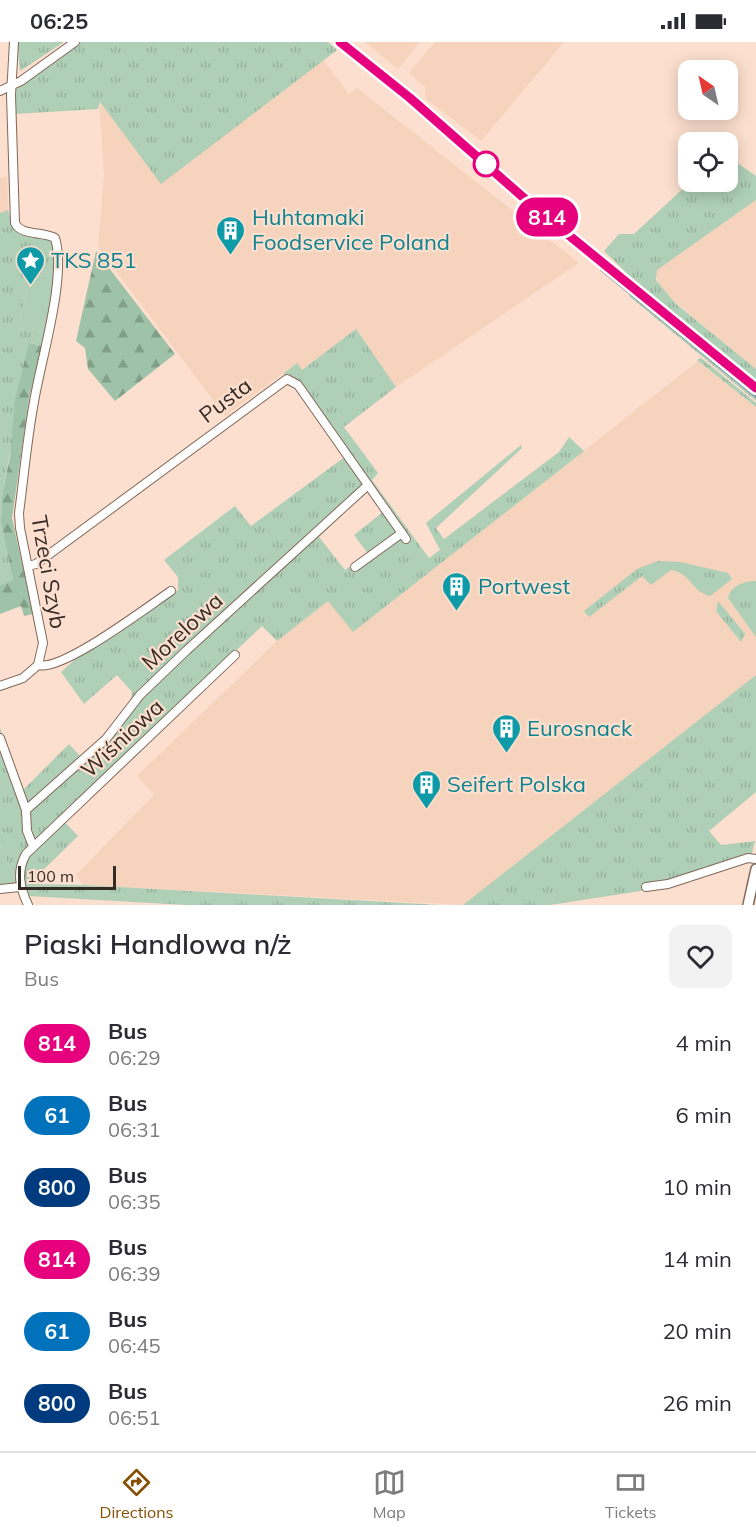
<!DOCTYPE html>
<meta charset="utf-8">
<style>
:root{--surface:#fff;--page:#f2f2f3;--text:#2b2b33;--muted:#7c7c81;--line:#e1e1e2;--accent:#864d01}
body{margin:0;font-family:Mulish,sans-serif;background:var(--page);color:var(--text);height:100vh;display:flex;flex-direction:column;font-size:22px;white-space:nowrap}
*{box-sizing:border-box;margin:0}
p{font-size:20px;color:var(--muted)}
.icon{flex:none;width:33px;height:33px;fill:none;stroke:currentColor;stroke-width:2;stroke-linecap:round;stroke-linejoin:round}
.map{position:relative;height:863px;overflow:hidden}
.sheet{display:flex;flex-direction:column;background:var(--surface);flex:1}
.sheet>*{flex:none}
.badge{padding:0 12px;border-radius:20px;font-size:21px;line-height:39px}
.needle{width:39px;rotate:326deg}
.tools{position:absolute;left:678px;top:18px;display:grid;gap:12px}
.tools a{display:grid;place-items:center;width:60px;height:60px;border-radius:12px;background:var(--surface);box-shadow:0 3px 15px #0003;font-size:30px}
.scale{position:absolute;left:18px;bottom:15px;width:98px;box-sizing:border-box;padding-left:6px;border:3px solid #352a24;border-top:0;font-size:16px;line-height:21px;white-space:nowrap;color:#352a24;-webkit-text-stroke:4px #fcdfce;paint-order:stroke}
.map>.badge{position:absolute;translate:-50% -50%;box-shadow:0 0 0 3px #fff}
.round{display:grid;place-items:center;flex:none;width:63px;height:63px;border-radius:12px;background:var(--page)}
.headline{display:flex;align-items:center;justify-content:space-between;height:102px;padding:0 24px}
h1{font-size:28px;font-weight:600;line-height:45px}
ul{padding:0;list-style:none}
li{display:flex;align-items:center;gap:18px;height:72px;padding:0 24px}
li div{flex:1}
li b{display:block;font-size:22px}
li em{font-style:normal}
li .badge{min-width:66px;font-weight:700;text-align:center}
.status{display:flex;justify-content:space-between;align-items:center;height:42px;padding:0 30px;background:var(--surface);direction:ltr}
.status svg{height:16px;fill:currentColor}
.menu{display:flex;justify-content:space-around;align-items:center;height:84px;border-top:2px solid var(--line);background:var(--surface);font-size:16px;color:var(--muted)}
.menu a{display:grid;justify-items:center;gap:3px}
.menu .selected{color:var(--accent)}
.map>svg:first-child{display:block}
.built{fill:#f6d3bd}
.grass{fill:url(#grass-tufts);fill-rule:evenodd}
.forest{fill:url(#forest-firs)}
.garden{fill:#afcfb7}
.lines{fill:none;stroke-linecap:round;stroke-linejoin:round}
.stream{stroke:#8394a9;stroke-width:2}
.minor-casing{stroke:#816859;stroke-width:10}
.tertiary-casing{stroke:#816859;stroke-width:12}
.minor{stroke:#fff;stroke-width:8}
.tertiary{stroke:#fff;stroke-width:9}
.line-casing{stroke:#fff;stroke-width:14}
.line{stroke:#e6007e;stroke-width:9}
.stop-dot{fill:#fff;stroke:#e6007e;stroke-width:3}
.labels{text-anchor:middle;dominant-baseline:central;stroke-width:4.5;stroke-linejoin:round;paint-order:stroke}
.culture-label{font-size:22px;fill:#0d838f;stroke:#fcdfce;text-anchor:start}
.street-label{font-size:22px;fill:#352a24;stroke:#fcdfce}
</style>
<div class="status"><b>06:25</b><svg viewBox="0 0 49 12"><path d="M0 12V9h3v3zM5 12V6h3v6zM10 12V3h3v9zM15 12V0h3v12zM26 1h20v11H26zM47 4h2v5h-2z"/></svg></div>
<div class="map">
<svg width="756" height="863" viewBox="0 0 756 863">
<defs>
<pattern id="grass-tufts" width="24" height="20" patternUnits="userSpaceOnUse" patternTransform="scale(1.5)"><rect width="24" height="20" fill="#afcfb7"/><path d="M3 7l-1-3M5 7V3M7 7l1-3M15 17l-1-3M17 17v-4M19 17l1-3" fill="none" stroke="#97b29d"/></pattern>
<pattern id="forest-firs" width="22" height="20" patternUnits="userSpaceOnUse" patternTransform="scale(1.5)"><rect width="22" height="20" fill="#9ec3a8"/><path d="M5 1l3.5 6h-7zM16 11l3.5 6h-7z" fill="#829f89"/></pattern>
</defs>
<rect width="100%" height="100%" fill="#fcdfce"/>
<g class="built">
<polygon points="365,0 420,0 398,27"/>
<polygon points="435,0 564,0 481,99 426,57 425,45 409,31"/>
<polygon points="323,18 349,52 357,46 579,221 396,345 356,287 302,328 296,322 225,374 98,205 104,133 99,59 161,141"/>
<polygon points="7,134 8,168 0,171 0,136"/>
<polygon points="756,158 756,327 661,248 656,233 657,228"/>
<polygon points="698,319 756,365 756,633 463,863 84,843 76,833 154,753 137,734 277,599 328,558 353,590"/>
</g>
<g class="grass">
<polygon points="17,0 64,0 20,29"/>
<polygon points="80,0 328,0 337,8 161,142 100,60 98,67 15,72 13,50"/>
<polygon points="733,118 756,134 756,158 657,228 656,238 675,261 756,327 756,339 641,245 604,209 619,192 634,192 690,140 728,140 728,119"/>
<path d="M 8,168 C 18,208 24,185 50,198 L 54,209 L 55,232 L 28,227 L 29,243 L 17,287 L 45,290 L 42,304 L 30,301 L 2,454 L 1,480 L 13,538 L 0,543 L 0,171 Z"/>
<polygon points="634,251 756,351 756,359 629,254"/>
<path d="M 356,287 L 396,345 L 344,385 L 378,431 L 372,438 L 429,516 L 440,508 L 426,481 L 521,403 L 522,406 L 436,486 L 444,497 L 559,410 L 569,395 L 584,409 L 353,590 L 328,559 L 277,599 L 262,584 L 60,775 L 78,794 L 29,842 L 84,843 L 440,863 L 186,863 L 28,854 L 25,840 L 19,836 L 17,842 L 0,802 L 0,686 L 23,748 L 69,702 L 81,715 L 98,700 L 131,658 L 132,650 L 117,633 L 84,662 L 61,630 L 79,614 L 178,548 L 178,535 L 164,518 L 235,464 L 251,484 L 350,411 L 295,335 L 283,332 L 297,321 L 302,328 ZM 369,447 L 384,469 L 354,493 L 368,512 L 345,528 L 319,495 Z"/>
<polygon points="701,316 756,361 756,365 697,318"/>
<path d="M 658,519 L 680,520 L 728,531 L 732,537 L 710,554 C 692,550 691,531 671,528 L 651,543 L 642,534 L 589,575 L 584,569 L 637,527 Z"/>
<path d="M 756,539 L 756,595 L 728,556 C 731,544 744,539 756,539 Z"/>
<polygon points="718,559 745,592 741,600 716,569"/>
<polygon points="756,633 756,750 709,789 721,803 755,799 750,819 667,845 550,863 463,863"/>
</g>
<g class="forest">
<polygon points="96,209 175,312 115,359 88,327 85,306 76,299"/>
<polygon points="29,301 42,304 29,356 12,476 33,572 24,574 21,564 0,572 0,543 13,538 1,480 2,454 10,414 15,358"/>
</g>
<g class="garden">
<polygon points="28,227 55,232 45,290 17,287 29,243"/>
<polygon points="0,802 17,842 0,843"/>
</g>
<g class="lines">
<polyline class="stream" points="601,228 756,355"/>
<defs>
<g id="minor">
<path d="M 14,0 L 11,53 L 15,181 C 21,194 42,189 55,196 C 67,235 41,317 34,360 C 27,397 24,434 19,471 L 20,486 L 43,601 L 38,623"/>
<polyline points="340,0 410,56 533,164 756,346"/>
<polyline points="0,49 21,39 75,0"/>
<polyline points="28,524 36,522 287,337 298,343 406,497"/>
<polyline points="355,525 402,491"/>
<path d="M 38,623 C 62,630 147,565 171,549"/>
<polyline points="0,644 23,636 38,623"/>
<polyline points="0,696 26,768 27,789 33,804"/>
<polyline points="26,768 106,697 140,653 187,608 368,443"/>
<polyline points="646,845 668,842 748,816 756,817"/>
<polyline points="0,847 20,845"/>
<path d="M 28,863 C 20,846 16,830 26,812 L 235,613"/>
</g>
<polyline id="tertiary" points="748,863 756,827"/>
</defs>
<use href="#minor" class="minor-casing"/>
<use href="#tertiary" class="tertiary-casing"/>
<use href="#minor" class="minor"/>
<use href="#tertiary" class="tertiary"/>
</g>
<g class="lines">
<defs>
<polyline id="line" points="340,0 410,56 533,164 756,346"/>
</defs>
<use href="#line" class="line-casing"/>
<use href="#line" class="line"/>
</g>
<defs>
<symbol id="building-pin" viewBox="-11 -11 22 30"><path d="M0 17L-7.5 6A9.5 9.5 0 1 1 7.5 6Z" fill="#0f9aa8" stroke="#fcdfce"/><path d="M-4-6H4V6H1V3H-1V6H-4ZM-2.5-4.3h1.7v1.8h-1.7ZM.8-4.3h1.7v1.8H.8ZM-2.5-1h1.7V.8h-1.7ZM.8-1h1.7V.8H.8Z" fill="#fff"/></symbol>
<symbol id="sight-pin" viewBox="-11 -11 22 30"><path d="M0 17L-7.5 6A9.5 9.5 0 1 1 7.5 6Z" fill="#0f9aa8" stroke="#fcdfce"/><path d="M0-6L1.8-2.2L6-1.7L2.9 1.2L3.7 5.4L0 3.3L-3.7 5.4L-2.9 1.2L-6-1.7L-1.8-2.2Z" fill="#fff"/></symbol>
</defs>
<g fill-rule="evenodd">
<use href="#building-pin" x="214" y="172" width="33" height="45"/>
<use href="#sight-pin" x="14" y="202" width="33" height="45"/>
<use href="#building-pin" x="440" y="528" width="33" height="45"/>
<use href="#building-pin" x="490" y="670" width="33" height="45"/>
<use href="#building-pin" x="410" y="726" width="33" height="45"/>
</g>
<circle class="stop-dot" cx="486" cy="122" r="12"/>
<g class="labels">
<g class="culture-label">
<text x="252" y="175">Huhtamaki<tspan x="252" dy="25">Foodservice Poland</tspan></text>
<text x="51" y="218">TKS 851</text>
<text x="478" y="544">Portwest</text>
<text x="527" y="686">Eurosnack</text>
<text x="447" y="742">Seifert Polska</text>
</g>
<g class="street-label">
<text transform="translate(225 358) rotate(-37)">Pusta</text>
<text transform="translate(49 530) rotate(80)">Trzeci Szyb</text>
<text transform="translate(182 589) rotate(-43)">Morelowa</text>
<text transform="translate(122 696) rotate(-43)">Wiśniowa</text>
</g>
</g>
</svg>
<div class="tools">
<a><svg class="needle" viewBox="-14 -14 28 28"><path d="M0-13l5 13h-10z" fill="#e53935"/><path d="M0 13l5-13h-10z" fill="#7c7c81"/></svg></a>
<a><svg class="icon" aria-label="locate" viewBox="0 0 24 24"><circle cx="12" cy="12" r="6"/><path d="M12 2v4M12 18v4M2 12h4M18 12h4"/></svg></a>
</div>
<div class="scale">100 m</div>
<b class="badge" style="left:547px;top:175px;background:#e6007e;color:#fff">814</b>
</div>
<section class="sheet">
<div class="headline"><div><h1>Piaski Handlowa n/ż</h1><p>Bus</p></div><a class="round"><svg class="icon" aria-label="heart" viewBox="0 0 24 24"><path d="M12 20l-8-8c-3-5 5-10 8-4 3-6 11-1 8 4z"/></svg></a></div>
<ul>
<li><span class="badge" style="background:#e6007e;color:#fff">814</span><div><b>Bus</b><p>06:29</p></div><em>4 min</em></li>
<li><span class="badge" style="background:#0072bc;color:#fff">61</span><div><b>Bus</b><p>06:31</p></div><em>6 min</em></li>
<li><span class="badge" style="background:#003b80;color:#fff">800</span><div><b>Bus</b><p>06:35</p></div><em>10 min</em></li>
<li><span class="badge" style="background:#e6007e;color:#fff">814</span><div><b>Bus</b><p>06:39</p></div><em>14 min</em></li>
<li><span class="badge" style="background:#0072bc;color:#fff">61</span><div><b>Bus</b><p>06:45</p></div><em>20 min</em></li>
<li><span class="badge" style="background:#003b80;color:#fff">800</span><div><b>Bus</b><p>06:51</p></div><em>26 min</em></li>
</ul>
</section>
<nav class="menu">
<a class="selected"><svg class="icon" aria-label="directions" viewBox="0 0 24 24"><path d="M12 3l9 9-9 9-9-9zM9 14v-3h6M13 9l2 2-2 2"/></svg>Directions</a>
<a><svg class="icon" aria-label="map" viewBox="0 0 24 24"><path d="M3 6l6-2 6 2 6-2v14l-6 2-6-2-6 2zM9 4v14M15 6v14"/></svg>Map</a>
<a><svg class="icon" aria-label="tickets" viewBox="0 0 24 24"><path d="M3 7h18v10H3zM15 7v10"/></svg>Tickets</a>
</nav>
